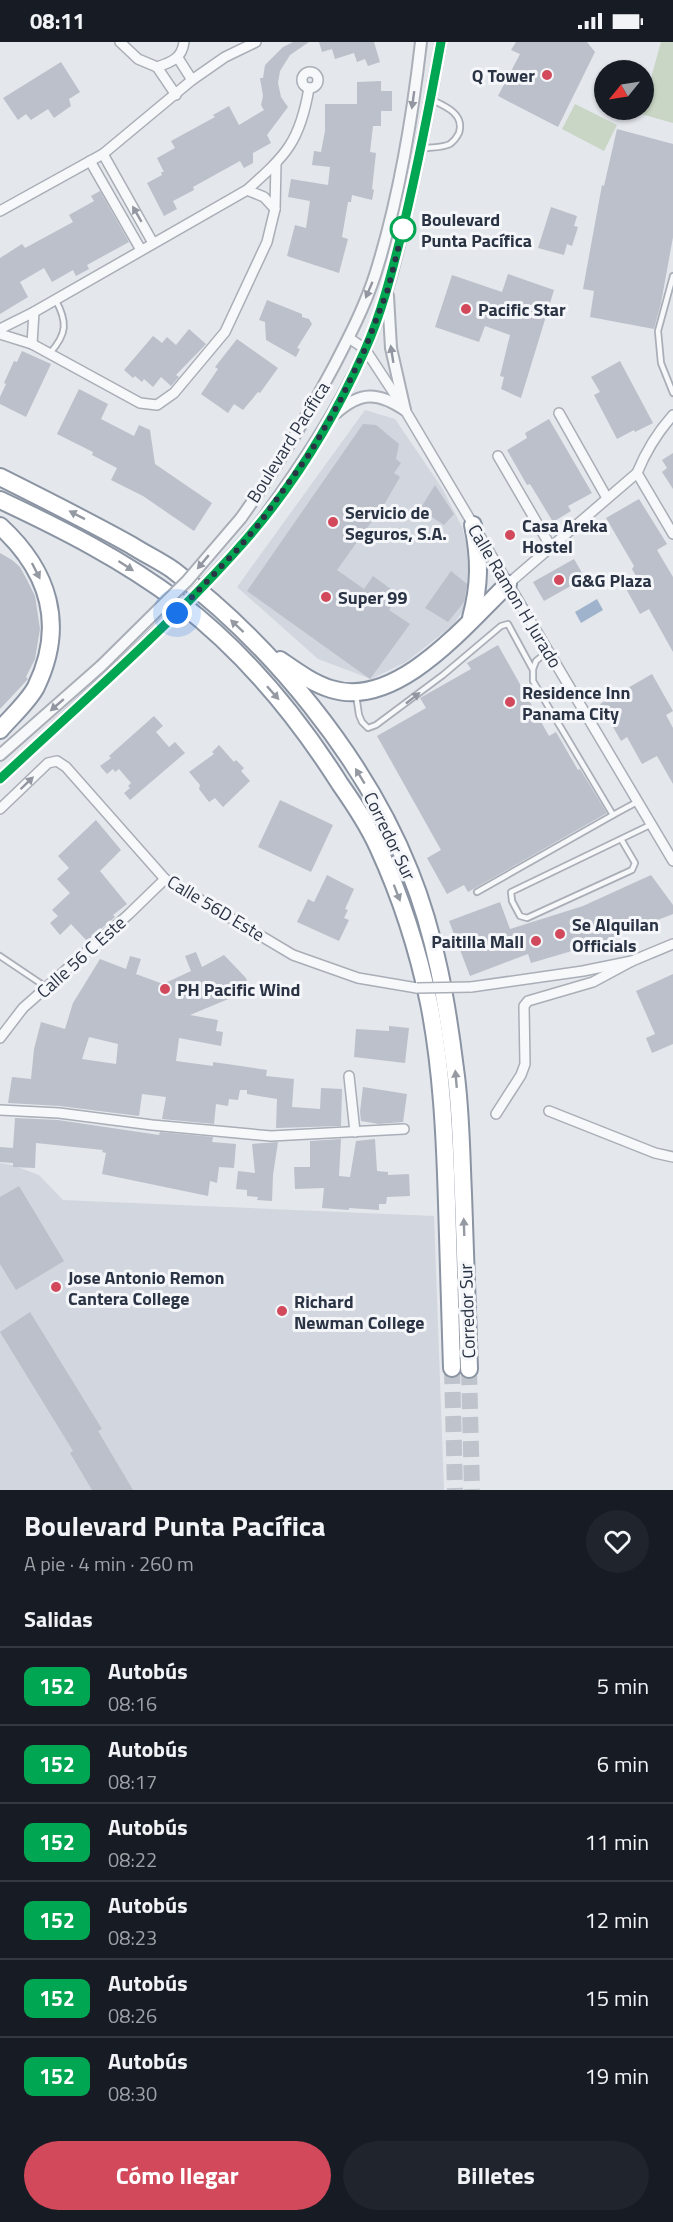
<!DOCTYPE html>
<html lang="es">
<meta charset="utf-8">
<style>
:root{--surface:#171b24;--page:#20242c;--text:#f1f3f6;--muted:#9ea1a6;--line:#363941;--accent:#d1495b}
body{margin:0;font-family:"Titillium Web",sans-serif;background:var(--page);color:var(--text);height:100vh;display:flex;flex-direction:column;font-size:22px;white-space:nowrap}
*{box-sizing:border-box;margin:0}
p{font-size:20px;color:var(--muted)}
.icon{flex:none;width:33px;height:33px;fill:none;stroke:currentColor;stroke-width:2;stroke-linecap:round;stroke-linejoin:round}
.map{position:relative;height:1448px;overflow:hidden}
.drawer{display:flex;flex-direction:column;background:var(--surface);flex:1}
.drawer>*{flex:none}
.badge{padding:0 12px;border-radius:9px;font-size:21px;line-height:39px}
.needle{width:39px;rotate:240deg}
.tools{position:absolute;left:594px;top:18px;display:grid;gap:12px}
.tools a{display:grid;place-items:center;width:60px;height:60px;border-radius:50%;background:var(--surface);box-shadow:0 2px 4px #0004;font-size:30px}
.you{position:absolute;width:30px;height:30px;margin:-15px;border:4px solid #fff;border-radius:50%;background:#1a73e8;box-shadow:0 0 0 9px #1a73e833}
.map>.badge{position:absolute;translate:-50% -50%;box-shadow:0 0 0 3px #fff}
h2{padding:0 24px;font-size:22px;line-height:54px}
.round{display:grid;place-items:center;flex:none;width:63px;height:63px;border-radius:32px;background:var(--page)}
.headline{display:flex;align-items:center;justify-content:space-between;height:102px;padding:0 24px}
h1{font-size:28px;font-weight:700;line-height:45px}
.primary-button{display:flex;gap:12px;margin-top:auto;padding:12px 24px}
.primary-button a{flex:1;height:69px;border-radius:36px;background:var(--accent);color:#fff;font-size:24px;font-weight:700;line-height:69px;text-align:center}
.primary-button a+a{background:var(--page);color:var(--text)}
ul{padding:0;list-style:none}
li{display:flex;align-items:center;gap:18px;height:78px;padding:0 24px;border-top:2px solid var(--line)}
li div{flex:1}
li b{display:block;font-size:22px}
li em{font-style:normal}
li .badge{min-width:66px;font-weight:700;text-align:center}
.status{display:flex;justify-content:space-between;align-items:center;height:42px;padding:0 30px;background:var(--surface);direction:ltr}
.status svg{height:16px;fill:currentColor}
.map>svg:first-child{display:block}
.built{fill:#d2d6de}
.green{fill:#c9d6c5}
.water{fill:#9fb4cc}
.building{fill:#bbc0ca;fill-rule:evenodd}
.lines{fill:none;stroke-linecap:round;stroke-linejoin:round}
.motorway-tunnel{stroke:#bfc3cb;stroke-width:16;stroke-dasharray:16 8;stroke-linecap:butt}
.service-casing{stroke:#a9aeb7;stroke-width:8}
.minor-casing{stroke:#a9aeb7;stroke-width:12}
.tertiary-casing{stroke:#a9aeb7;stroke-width:14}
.motorway-casing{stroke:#8b94a3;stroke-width:20}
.service{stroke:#f7f8fa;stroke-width:4.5}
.minor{stroke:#f7f8fa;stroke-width:9}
.tertiary{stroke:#f7f8fa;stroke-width:10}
.motorway{stroke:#fff;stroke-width:16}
.minor-bridge-casing{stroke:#a9aeb7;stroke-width:12;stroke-linecap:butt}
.tertiary-bridge-casing{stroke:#a9aeb7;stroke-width:14;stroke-linecap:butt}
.minor-bridge{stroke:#f7f8fa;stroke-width:9}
.tertiary-bridge{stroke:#f7f8fa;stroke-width:10}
.oneway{fill:#9196a0}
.oneway2{fill:#959aa2}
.line-casing{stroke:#fff;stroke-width:14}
.line{stroke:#00a651;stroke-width:9}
.walk{stroke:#2b3445;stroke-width:6;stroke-dasharray:0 10.8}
.poi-dot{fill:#d1495b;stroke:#f4f6f9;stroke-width:2}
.stop-dot{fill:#fff;stroke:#00a651;stroke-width:3}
.labels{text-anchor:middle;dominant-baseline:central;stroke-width:6;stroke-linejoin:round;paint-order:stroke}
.poi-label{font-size:18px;font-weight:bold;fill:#2b3445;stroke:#f4f6f9;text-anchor:start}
.stop-label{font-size:18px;font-weight:bold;fill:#2b3445;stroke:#f4f6f9;text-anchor:start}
.street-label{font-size:18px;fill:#2b3445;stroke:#f4f6f9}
</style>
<div class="status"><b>08:11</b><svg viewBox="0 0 49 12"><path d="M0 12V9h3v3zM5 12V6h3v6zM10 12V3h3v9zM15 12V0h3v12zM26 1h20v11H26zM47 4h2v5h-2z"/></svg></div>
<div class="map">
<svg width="673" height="1448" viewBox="0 0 673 1448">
<rect width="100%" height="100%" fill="#e4e7ec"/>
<g class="built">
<polygon points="365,368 395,377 442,446 462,485 474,533 468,562 453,583 406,620 371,637 318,617 237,545"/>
<polygon points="0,1121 12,1123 39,1133 63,1158 434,1174 444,1448 0,1448"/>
</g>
<g class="green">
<polygon points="661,0 673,0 673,81 641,72"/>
<polygon points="575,62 617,83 604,109 562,87"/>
</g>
<polygon class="water" points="597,557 603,568 581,581 575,570"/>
<g class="building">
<polygon points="293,0 309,0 290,13 280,29 278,41 281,55 288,65 267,93 271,101 253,111 253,121 244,126 240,119 193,145 194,148 173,159 177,167 164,174 147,141 162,133 161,130 164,130 157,116 175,106 171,99 215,75 213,73 229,64 239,83 264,68 261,63 263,54 260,36 263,36 265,23 283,5"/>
<polygon points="319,0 374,0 380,20 368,24 365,17 357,20 354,11 335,17 332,7 322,10"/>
<polygon points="516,0 587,0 595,10 558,85 498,54 520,12 511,8"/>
<polygon points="61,20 80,50 69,57 71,64 54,76 48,67 31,78 26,72 18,78 3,56"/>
<polygon points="381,39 381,49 392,49 392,69 381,69 381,84 373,84 370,110 376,111 372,147 374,148 372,158 352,153 351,160 348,160 342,195 348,197 339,231 287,214 295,183 306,186 310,159 288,155 291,137 328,143 330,125 312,123 314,109 321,110 325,89 325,62 357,62 357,40"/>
<polygon points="617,87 673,102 673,195 661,261 654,287 590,275 594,249 583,247 602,143 604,144"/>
<polygon points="100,149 129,200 87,223 89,227 76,234 73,228 52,240 44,226 20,240 28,255 0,272 0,216 22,202 25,206 73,180 69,173 94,159 91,154"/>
<polygon points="551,165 577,174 574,184 578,185 572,204 567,202 564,213 538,206"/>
<polygon points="508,232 554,248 521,356 501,347 504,335 500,334 510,293 485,284 479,300 435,285 452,233 502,250"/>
<polygon points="267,258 302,272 302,275 309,277 312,282 297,306 300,307 296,315 266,298 265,280 259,278"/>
<polygon points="189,287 206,302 176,333 179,335 171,344 161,335 153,345 144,337 142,340 135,334 133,336 124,328 153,294 162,301 167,295 176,303"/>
<polygon points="237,297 278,326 260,351 258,350 243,368 234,362 228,371 201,352 218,327 215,325"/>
<polygon points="22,309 51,322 26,375 0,362 0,355 6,342 4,341 14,319 17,320"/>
<polygon points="620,319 653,381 635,390 634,388 617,397 594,353 600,350 591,335"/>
<polygon points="79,347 108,362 101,377 134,394 139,383 150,388 155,422 212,461 194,489 143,454 111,438 117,426 92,413 93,410 57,392"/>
<polygon points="549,377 592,451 568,464 571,469 553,480 530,442 527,443 507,408 527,396 525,391"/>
<polygon points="363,382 376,383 399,402 396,417 401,421 394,431 400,435 385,461 337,528 364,547 373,534 399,553 389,568 410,582 370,637 247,549"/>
<polygon points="673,411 673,447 662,430 667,426 662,418"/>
<polygon points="435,443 454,472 444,483 420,467"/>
<polygon points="639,457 667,502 657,508 673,535 673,610 649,567 640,572 624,543 637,536 632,527 634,524 606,476"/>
<polygon points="0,511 12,518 20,525 27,538 35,554 40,587 35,617 26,635 28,637 0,667"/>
<polygon points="574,517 585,536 544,559 533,540"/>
<polygon points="451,529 467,542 464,560 448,580 425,566"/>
<polygon points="498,603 549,694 556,690 578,728 580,727 607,771 468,850 464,843 447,852 427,816 441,808 377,694 426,666 420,656 471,627 467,621"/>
<polygon points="652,632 673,669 666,673 673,686 673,742 657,714 642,722 627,695 621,699 600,662"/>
<polygon points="154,674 163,684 156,690 169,705 175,700 185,711 130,758 124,751 130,746 128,744 131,741 119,727 115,730 113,727 107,732 100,724 111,716 109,714"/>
<polygon points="219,703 234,720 236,718 244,726 241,729 250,739 223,765 215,756 209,760 199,747 200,743 189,730 214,712 212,710"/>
<polygon points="280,758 333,783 311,830 258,805"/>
<polygon points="96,778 121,808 100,829 127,862 113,873 115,875 87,899 71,882 60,893 50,881 58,874 52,868 70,851 57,837 69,826 58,814"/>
<polygon points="327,833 354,847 345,867 348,868 344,876 349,878 339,899 297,880 308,857 314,860"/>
<polygon points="651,833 673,863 673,872 599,901 531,921 528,912 470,934 449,879 500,860 510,887 583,864"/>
<path d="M 196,910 L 202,925 L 224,913 L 246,936 L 250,948 L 190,973 L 218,978 L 216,989 L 223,990 L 221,1004 L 179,996 L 176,1019 L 213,1024 L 213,1020 L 267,1028 L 266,1034 L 294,1037 L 292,1065 L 320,1067 L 321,1046 L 342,1047 L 341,1084 L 276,1086 L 277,1057 L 247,1052 L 247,1048 L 240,1048 L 238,1058 L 229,1057 L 228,1064 L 216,1062 L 214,1082 L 162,1077 L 166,1055 L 142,1052 L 139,1074 L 60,1064 L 8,1061 L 12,1035 L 31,1037 L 34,1007 L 41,980 L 65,987 L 73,961 L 100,917 L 126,927 L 130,914 L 141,917 L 136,932 L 163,942 L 191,929 L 185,914 ZM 89,995 L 118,1002 L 116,1022 L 82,1017 Z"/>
<polygon points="673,932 673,1002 652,1011 646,996 655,992 636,949"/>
<polygon points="389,984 409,986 405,1021 354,1015 356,987 389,989"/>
<polygon points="363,1045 407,1052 403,1080 379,1082 361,1079 360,1070"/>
<polygon points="15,1076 58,1078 159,1093 160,1090 213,1095 212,1100 236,1102 234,1126 219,1125 217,1141 210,1139 208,1154 102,1132 106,1111 102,1110 103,1108 36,1101 35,1126 13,1125 13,1121 0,1120 0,1105 13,1106"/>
<polygon points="341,1097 339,1134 350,1135 356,1099 375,1097 377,1129 388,1130 388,1133 409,1132 410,1154 387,1155 386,1162 379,1162 379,1168 349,1166 349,1168 322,1166 324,1146 295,1147 294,1125 310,1125 310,1099"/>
<polygon points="278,1100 273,1133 272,1159 257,1158 258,1155 247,1154 247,1148 236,1147 238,1129 255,1131 252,1102"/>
<polygon points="19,1144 64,1219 16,1248 0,1222 0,1155"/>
<polygon points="30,1270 102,1387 98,1389 133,1448 92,1448 70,1411 73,1409 0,1290"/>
</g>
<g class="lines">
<g class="motorway-tunnel">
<polyline points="452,1326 455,1448"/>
<polyline points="469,1327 472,1448"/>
</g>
<defs>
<g id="service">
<path d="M 422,107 C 430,105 442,106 450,102 C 454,99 457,95 459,91 C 465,72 445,64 432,58"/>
<polyline points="673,234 658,289 661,321 673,351"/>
<path d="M 50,311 C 67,292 68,280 55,257"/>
<polyline points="533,627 536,619 548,609"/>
<polyline points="356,653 359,673 362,680 368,686 376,683 443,633 501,584 508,582 533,628 533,639 613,773 637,760"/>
<polyline points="621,797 635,821 632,828 527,876 520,874 512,859 511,850 650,783"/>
<polyline points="477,850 613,773"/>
<polyline points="0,914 46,945"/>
</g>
<g id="minor">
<path d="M 120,0 L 138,17 L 157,25 C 172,20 182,16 184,0"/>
<polyline points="178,16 192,38"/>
<polyline points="157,25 176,53"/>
<circle cx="310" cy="38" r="8"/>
<polyline points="103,112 153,201"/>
<polyline points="90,119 141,208"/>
<polyline points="247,148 264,155 275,167"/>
<polyline points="0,169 103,112 192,38 225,15 256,0"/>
<path d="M 0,287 L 34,270 L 247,148 C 286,113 300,100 309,46"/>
<polyline points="0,292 32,302 140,361 157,363 174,351 225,290 267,200 275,167 276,121"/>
<polyline points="349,296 365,307 405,368 673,819"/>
<polyline points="32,302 34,270"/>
<polyline points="559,371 607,456"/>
<polyline points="498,414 551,505"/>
<polyline points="637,431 673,492"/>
<path d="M 508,542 L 637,431 C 646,409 657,391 673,373"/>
<polyline points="0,767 48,721 57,719 66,725 165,837 293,913 358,936 417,946"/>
<polyline points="471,945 583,929 632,919 673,902"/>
<polyline points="0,996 23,966 129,872 165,837"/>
<polyline points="349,1034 355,1090"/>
<polyline points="0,1068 59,1071 152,1083 271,1094 404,1087"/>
<polyline points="549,1069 655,1111 673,1115"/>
<polyline points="496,1072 521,1033 525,1022 524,964 528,959 593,940 632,919"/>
</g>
<g id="tertiary">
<polyline points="388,254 391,306 405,368"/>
<path d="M 336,371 C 361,349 378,350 405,368"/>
<path d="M 241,476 C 276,427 306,377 334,324 C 349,295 365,264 375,233 C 399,157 412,79 421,0"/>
<path d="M 259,482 C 299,427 337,371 365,308 C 383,268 394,225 404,182 C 418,122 430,61 441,0"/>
<polyline points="0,713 101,624"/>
<polyline points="0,737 109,635"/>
</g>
<g id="motorway">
<path d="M 0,435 C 44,457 88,479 131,503 C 145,512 160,519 173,528 C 271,602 365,716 410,830 C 435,892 447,961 455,1027 C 461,1068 461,1111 463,1152 C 465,1211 467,1269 469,1327"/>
<path d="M 0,458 C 64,488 123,518 179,560 C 243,609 297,674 340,742 C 354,762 368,783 378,805 C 401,855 418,908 429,961 C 442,1027 445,1095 447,1161 C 449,1216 450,1271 452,1326"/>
<path d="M 0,484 C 49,529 66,583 36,645 C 28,660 11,675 0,688"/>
<path d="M 471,576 C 480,543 480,516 473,483"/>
<path d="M 280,618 C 296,629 312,641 331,647 C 397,668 466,582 508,542"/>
</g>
</defs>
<use href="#service" class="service-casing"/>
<use href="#minor" class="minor-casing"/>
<use href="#tertiary" class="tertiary-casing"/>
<use href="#motorway" class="motorway-casing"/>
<use href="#service" class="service"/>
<use href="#minor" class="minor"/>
<use href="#tertiary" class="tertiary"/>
<use href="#motorway" class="motorway"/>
<defs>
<polyline id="minor-bridge" points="417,946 471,945"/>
<g id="tertiary-bridge">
<polyline points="101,624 187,539 241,476"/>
<path d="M 109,635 C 161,587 213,537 259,482"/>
</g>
</defs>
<use href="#minor-bridge" class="minor-bridge-casing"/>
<use href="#tertiary-bridge" class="tertiary-bridge-casing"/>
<use href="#minor-bridge" class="minor-bridge"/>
<use href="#tertiary-bridge" class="tertiary-bridge"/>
</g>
<defs><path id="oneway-solid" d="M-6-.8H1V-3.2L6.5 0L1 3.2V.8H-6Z" transform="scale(1.5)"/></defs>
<g class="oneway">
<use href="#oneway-solid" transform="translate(413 58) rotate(98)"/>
<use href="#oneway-solid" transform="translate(137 172) rotate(-120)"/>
<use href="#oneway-solid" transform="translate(369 248) rotate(113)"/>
<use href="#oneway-solid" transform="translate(392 312) rotate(-99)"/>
<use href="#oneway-solid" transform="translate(203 520) rotate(130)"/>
<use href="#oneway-solid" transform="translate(413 656) rotate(-38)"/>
<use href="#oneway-solid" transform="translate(57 663) rotate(139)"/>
<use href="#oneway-solid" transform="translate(27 741) rotate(-44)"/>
</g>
<g class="oneway2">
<use href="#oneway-solid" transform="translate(77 473) rotate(-153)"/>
<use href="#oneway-solid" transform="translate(126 524) rotate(33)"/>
<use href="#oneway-solid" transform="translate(36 529) rotate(63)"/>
<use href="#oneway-solid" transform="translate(237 584) rotate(-137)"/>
<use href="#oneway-solid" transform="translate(273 651) rotate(48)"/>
<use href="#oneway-solid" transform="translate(360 734) rotate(-121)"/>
<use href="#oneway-solid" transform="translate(397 851) rotate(69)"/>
<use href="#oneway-solid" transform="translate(456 1037) rotate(-95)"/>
<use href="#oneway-solid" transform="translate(464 1185) rotate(-92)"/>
</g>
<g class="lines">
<defs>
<path id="line" d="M 0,737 C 80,662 162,591 235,510 C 289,451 333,380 365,308 C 383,268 393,225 404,182 C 418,122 430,61 441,0"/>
</defs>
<use href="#line" class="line-casing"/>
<use href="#line" class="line"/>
<polyline class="walk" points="177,571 236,509 259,482 310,411 339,361 365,307 388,247 403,187"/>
</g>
<g class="poi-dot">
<circle cx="547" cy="33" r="6"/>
<circle cx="466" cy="267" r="6"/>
<circle cx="333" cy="480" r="6"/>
<circle cx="510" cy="493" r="6"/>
<circle cx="559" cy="538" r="6"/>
<circle cx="326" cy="555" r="6"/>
<circle cx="510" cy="660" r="6"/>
<circle cx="560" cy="892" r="6"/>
<circle cx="536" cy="899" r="6"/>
<circle cx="165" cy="947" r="6"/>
<circle cx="56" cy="1245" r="6"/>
<circle cx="282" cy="1269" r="6"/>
</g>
<circle class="stop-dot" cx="403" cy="187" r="12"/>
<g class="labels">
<g class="poi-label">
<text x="535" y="33" text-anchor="end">Q Tower</text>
<text x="478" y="267">Pacific Star</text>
<text x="345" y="470">Servicio de<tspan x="345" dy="21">Seguros, S.A.</tspan></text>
<text x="522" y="483">Casa Areka<tspan x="522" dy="21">Hostel</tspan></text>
<text x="571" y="538">G&amp;G Plaza</text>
<text x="338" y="555">Super 99</text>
<text x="522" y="650">Residence Inn<tspan x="522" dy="21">Panama City</tspan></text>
<text x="572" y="882">Se Alquilan<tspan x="572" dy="21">Officials</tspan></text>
<text x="524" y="899" text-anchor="end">Paitilla Mall</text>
<text x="177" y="947">PH Pacific Wind</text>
<text x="68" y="1235">Jose Antonio Remon<tspan x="68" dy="21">Cantera College</tspan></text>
<text x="294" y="1259">Richard<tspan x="294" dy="21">Newman College</tspan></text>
</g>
<g class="stop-label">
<text x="421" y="177">Boulevard<tspan x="421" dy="21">Punta Pacífica</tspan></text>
</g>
<g class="street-label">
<text transform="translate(288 400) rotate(-58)">Boulevard Pacífica</text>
<text transform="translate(515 554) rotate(59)">Calle Ramon H Jurado</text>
<text transform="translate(390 794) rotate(64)">Corredor Sur</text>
<text transform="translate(216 866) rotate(31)">Calle 56D Este</text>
<text transform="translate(81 915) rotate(-42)">Calle 56 C Este</text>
<text transform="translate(467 1269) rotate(-92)">Corredor Sur</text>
</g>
</g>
</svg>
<div class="tools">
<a><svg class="needle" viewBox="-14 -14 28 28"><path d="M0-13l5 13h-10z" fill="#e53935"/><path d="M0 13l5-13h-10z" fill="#9ea1a6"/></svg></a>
</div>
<div class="you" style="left:177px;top:571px"></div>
</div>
<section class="drawer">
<div class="headline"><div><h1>Boulevard Punta Pacífica</h1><p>A pie · 4 min · 260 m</p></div><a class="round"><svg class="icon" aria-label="heart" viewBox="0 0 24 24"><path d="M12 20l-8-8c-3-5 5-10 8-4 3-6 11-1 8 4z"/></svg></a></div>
<h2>Salidas</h2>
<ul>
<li><span class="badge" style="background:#00a651;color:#fff">152</span><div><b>Autobús</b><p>08:16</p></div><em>5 min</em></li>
<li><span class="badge" style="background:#00a651;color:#fff">152</span><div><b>Autobús</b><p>08:17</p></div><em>6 min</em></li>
<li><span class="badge" style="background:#00a651;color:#fff">152</span><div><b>Autobús</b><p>08:22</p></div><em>11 min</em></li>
<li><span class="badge" style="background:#00a651;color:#fff">152</span><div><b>Autobús</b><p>08:23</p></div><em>12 min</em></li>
<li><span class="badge" style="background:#00a651;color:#fff">152</span><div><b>Autobús</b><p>08:26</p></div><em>15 min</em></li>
<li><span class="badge" style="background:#00a651;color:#fff">152</span><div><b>Autobús</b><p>08:30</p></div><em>19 min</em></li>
</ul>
<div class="primary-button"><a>Cómo llegar</a><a>Billetes</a></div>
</section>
